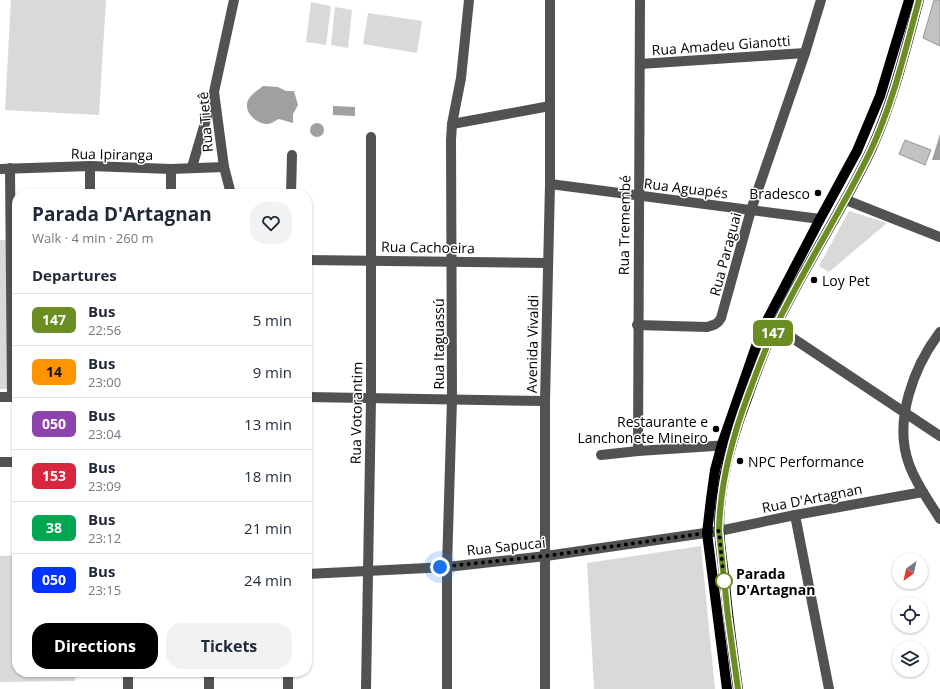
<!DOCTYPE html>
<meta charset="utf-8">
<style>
:root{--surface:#fff;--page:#f2f2f3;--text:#1f2937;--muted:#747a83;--line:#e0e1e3;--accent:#000}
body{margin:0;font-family:"Open Sans",sans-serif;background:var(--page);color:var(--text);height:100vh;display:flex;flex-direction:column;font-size:15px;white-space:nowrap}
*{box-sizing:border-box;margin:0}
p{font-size:13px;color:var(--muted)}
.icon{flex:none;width:22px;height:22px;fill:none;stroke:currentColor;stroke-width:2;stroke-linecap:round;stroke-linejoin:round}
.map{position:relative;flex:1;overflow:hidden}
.details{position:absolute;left:12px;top:189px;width:300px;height:488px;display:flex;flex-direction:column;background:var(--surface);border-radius:16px;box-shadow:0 1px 3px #0004}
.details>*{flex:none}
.badge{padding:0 8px;border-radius:6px;font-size:14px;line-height:26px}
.needle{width:26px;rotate:213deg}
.tools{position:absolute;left:892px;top:553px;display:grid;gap:8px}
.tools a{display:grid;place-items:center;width:36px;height:36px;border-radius:50%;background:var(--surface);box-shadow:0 1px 3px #0004;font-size:20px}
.you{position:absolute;width:20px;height:20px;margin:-10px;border:3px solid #fff;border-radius:50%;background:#1a73e8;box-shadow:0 0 0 6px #1a73e833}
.map>.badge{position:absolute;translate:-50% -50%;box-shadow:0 0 0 2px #fff}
h2{padding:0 20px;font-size:15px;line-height:36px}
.round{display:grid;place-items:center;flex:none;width:42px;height:42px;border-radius:16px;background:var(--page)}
.headline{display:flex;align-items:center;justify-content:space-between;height:68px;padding:0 20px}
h1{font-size:19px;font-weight:700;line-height:30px}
.cta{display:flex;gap:8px;margin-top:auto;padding:8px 20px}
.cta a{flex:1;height:46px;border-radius:16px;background:var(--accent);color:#fff;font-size:16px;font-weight:700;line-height:46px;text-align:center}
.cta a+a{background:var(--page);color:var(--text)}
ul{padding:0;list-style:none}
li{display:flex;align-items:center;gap:12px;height:52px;padding:0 20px;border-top:1px solid var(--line)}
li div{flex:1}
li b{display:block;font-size:15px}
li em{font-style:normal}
li .badge{min-width:44px;font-weight:700;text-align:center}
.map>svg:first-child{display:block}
.green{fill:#d9d9d9}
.water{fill:#a0a0a0}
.building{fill:#c2c2c2;stroke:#969696}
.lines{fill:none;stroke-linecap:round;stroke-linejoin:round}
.minor{stroke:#525252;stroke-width:10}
.major{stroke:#000;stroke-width:10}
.line-casing{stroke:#fff;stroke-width:9}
.line{stroke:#6b8e23;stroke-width:6}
.walk{stroke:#000;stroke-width:4;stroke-dasharray:0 7.2}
.poi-dot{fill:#000;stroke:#fff;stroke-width:1.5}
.stop-dot{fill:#fff;stroke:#6b8e23;stroke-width:2}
.labels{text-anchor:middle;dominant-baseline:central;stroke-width:3;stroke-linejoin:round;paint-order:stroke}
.street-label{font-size:14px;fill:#000;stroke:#fff}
.poi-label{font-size:14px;fill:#000;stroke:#fff;text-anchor:end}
.stop-label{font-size:14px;font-weight:bold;fill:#000;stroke:#fff;text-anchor:start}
</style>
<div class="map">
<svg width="940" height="689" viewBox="0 0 940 689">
<rect width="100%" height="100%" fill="#fff"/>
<g class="green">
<polygon points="11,0 106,0 99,115 5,110"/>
<polygon points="311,2 331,6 326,45 306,42"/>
<polygon points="335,7 352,10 348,48 331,45"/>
<polygon points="368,13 422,21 417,53 363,44"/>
<polygon points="849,211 887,223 829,272 819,266"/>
<polygon points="0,240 6,240 8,389 0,389"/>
<polygon points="701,546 715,689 594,689 587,563"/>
<polygon points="17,555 17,672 76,672 75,681 0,682 0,556"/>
</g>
<g class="water">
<path d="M 263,86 L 278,87 L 286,91 L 294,91 L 298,105 L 293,114 L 293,123 L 279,119 C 276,120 271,124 268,124 C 258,124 246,115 247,104 C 248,96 258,90 263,86 Z"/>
<polygon points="333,106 355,107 355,116 333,115"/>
<circle cx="317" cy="130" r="7"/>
<polygon points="940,134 940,160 932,160"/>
</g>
<g class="building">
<polygon points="934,0 940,0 940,46 923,38"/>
<polygon points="905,140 931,150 925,165 899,154"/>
</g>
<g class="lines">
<g class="minor">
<polyline points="640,64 805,53"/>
<polyline points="452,124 550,106"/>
<polyline points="90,166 90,194"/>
<polyline points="192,167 213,96"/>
<polyline points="10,168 12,397"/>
<polyline points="0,169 90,166 171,169 224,167"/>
<polyline points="550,184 820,219"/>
<polyline points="171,194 171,169"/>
<polyline points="231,194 224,167 214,92 234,0"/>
<polyline points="291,194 292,155"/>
<polyline points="846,200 940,237"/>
<polyline points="307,260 548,263"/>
<path d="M 637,325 L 707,327 C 714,325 718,324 721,318 L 751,210 L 805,53 L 821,0"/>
<polyline points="776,327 940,436"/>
<path d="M 940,332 C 914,366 893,421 909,464 C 916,484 929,501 940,519"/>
<polyline points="0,397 17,397"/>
<polyline points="307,397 545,401"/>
<polyline points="638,451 640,0"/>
<polyline points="601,455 638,451 729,445"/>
<polyline points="0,462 17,462"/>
<polyline points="795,515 829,689"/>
<polyline points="307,574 447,567 546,556 719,531 795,515 923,492"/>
<polyline points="288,672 288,689"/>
<polyline points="128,689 128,672"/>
<polyline points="209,689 209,672"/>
<polyline points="366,689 371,399 371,137"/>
<polyline points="447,689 447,567 452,399 451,140 452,124 461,78 469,0"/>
<polyline points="545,689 545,401 550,184 550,0"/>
</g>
<g class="major">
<polyline points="727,689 707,533 711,499 715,470 722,444 761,332 820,219 857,151 880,96 909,0"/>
<path d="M 738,689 C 733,654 728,619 725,583 C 723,565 720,547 719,528 C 719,512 721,494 724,477 C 729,450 738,422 748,396 C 756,373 764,350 775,328 C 804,267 842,211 871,150 C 893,102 905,51 919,0"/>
</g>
</g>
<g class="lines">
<defs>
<path id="line" d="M 738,689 L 728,617 L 719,531 C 720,485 731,441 747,398 C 756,374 764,351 775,328 C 804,268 841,212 870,152 C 893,104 905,51 919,0"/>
</defs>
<use href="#line" class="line-casing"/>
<use href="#line" class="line"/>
<polyline class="walk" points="440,567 546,556 719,531 724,581"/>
</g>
<g class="poi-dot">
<circle cx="818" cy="193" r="4"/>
<circle cx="814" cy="280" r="4"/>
<circle cx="716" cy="429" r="4"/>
<circle cx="740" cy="461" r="4"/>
</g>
<circle class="stop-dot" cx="724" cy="581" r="8"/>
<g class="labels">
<g class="street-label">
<text transform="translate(721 45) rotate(-4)">Rua Amadeu Gianotti</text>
<text transform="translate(205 122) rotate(-95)">Rua Tietê</text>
<text transform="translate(112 154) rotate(1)">Rua Ipiranga</text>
<text transform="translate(686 188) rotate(7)">Rua Aguapés</text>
<text transform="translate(624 225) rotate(-89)">Rua Tremembé</text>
<text transform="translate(428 247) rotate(1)">Rua Cachoeira</text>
<text transform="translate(725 254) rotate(-75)">Rua Paraguai</text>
<text transform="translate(438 344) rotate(-90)">Rua Itaguassú</text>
<text transform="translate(532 344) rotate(-89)">Avenida Vivaldi</text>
<text transform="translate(356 413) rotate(-89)">Rua Votorantim</text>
<text transform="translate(812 498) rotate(-11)">Rua D'Artagnan</text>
<text transform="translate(506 546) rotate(-6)">Rua Sapucai</text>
</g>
<g class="poi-label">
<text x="810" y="193">Bradesco</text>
<text x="822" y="280" text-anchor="start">Loy Pet</text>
<text x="708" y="421">Restaurante e<tspan x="708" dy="16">Lanchonete Mineiro</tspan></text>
<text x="748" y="461" text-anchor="start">NPC Performance</text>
</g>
<g class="stop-label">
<text x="736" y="573">Parada<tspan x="736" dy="16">D'Artagnan</tspan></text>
</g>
</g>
</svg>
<div class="tools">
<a><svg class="needle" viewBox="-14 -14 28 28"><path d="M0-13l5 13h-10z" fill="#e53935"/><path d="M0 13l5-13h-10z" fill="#747a83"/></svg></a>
<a><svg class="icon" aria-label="locate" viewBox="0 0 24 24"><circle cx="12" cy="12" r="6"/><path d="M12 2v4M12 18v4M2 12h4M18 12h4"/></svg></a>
<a><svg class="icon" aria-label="layers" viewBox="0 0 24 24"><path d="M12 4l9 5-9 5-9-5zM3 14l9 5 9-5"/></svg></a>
</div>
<div class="you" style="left:440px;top:567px"></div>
<b class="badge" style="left:773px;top:333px;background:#6b8e23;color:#fff">147</b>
<section class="details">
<div class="headline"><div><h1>Parada D'Artagnan</h1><p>Walk · 4 min · 260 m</p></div><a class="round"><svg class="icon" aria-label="heart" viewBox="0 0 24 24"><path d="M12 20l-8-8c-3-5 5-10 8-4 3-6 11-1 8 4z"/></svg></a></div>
<h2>Departures</h2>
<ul>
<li><span class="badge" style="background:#6b8e23;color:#fff">147</span><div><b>Bus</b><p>22:56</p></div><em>5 min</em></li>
<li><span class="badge" style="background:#ff9300;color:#111">14</span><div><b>Bus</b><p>23:00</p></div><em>9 min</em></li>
<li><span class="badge" style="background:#8e44ad;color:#fff">050</span><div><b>Bus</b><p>23:04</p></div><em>13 min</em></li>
<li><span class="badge" style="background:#d7263d;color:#fff">153</span><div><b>Bus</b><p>23:09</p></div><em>18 min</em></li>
<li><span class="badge" style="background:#00a651;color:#fff">38</span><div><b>Bus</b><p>23:12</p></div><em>21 min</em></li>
<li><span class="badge" style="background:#0432ff;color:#fff">050</span><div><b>Bus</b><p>23:15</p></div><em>24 min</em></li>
</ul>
<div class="cta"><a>Directions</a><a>Tickets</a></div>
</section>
</div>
